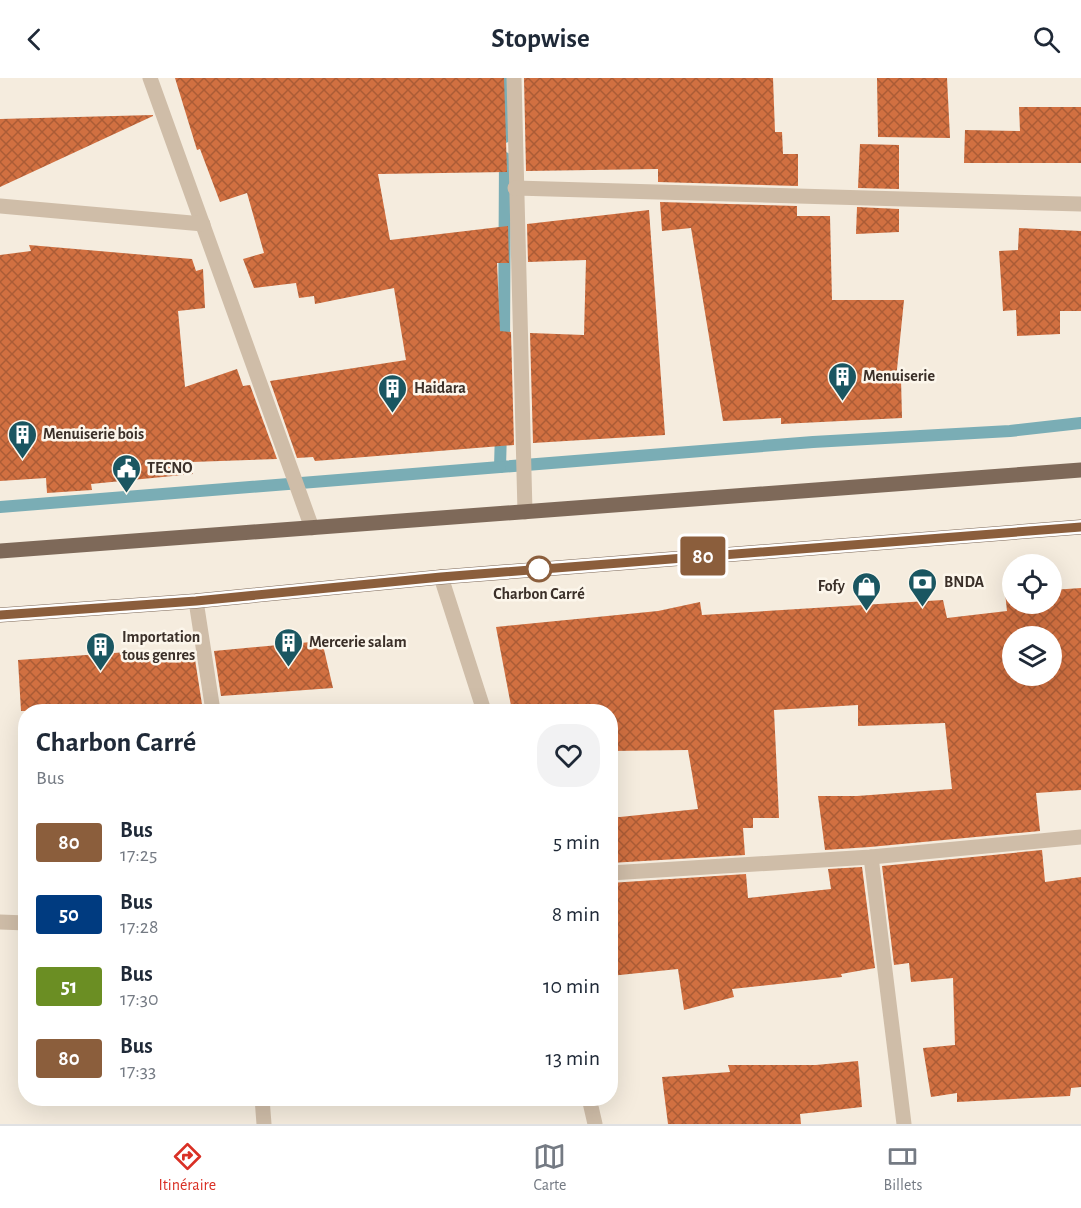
<!DOCTYPE html>
<html lang="fr">
<meta charset="utf-8">
<style>
:root{--surface:#fff;--page:#f2f2f3;--text:#1f2937;--muted:#747a83;--line:#e0e1e3;--accent:#d93025}
body{margin:0;font-family:"Alegreya Sans",sans-serif;background:var(--page);color:var(--text);height:100vh;display:flex;flex-direction:column;font-size:22px;white-space:nowrap}
*{box-sizing:border-box;margin:0}
p{font-size:20px;color:var(--muted)}
.icon{flex:none;width:33px;height:33px;fill:none;stroke:currentColor;stroke-width:2;stroke-linecap:round;stroke-linejoin:round}
.map{position:relative;flex:1;overflow:hidden}
.sheet{position:absolute;left:18px;top:626px;width:600px;height:402px;display:flex;flex-direction:column;background:var(--surface);border-radius:24px;box-shadow:0 6px 24px #0002}
.sheet>*{flex:none}
.badge{padding:0 12px;border-radius:4px;font-size:21px;line-height:39px}
.fabs{position:absolute;left:1002px;top:476px;display:grid;gap:12px}
.fabs a{display:grid;place-items:center;width:60px;height:60px;border-radius:50%;background:var(--surface);box-shadow:0 6px 24px #0002;font-size:30px}
.map>.badge{position:absolute;translate:-50% -50%;box-shadow:0 0 0 3px #fff}
.round{display:grid;place-items:center;flex:none;width:63px;height:63px;border-radius:24px;background:var(--page)}
.head{display:flex;align-items:center;justify-content:space-between;height:102px;padding:0 18px}
h1{font-size:28px;font-weight:700;line-height:45px}
ul{padding:0;list-style:none}
li{display:flex;align-items:center;gap:18px;height:72px;padding:0 18px}
li div{flex:1}
li b{display:block;font-size:22px}
li em{font-style:normal}
li .badge{min-width:66px;font-weight:700;text-align:center}
header{display:flex;justify-content:space-between;align-items:center;height:78px;padding:0 18px;background:var(--surface);font-size:27px;font-weight:700}
.menu{display:flex;justify-content:space-around;align-items:center;height:84px;border-top:2px solid var(--line);background:var(--surface);font-size:16px;color:var(--muted)}
.menu a{display:grid;justify-items:center;gap:3px}
.menu .current{color:var(--accent)}
.map>svg:first-child{display:block}
.lines{fill:none;stroke-linecap:round;stroke-linejoin:round}
.stream{stroke:#7aadb5;stroke-width:12}
.building{fill:url(#building-cross-hatch);fill-rule:evenodd}
.minor{stroke:#cfbda8;stroke-width:15}
.major{stroke:#7e6959;stroke-width:15}
.line-casing{stroke:#fff;stroke-width:14}
.line{stroke:#8b5e3c;stroke-width:9}
.stop-dot{fill:#fff;stroke:#8b5e3c;stroke-width:3}
.labels{text-anchor:middle;dominant-baseline:central;stroke-width:5;stroke-linejoin:round;paint-order:stroke}
.poi-label{font-size:16px;font-weight:bold;fill:#3b3029;stroke:#fcf6eb;text-anchor:start}
.stop-label{font-size:16px;font-weight:bold;fill:#3b3029;stroke:#fcf6eb}
</style>
<header><svg class="icon" aria-label="back" viewBox="0 0 24 24"><path d="M15 5l-7 7 7 7"/></svg>Stopwise<svg class="icon" aria-label="search" viewBox="0 0 24 24"><circle cx="10" cy="10" r="6"/><path d="M15 15l6 6"/></svg></header>
<div class="map">
<svg width="1081" height="1046" viewBox="0 0 1081 1046">
<defs>
<pattern id="building-cross-hatch" width="8" height="8" patternUnits="userSpaceOnUse" patternTransform="scale(1.5)"><rect width="8" height="8" fill="#d17041"/><path d="M0 0l8 8M0 8l8-8" fill="none" stroke="#ab5c36"/></pattern>
</defs>
<rect width="100%" height="100%" fill="#f5ecde"/>
<g class="lines">
<g class="stream">
<polyline points="505,59 506,0"/>
<polyline points="504,269 505,80"/>
<polyline points="501,353 500,389 813,364 1010,353 1081,345"/>
<polyline points="0,429 500,389"/>
</g>
</g>
<g class="building">
<polygon points="175,0 504,0 507,94 378,96 390,162 508,148 509,185 497,185 500,253 511,254 514,367 315,383 313,379 297,380 270,303 406,282 394,210 315,226 314,218 299,220 296,205 254,210 243,181 264,175 247,115 220,124 200,71 197,72"/>
<polygon points="524,0 773,0 775,54 782,54 783,76 798,76 798,108 658,104 658,91 526,93"/>
<polygon points="877,0 947,0 950,60 878,59"/>
<polygon points="1019,29 1081,29 1081,85 964,85 965,52 1020,53"/>
<polygon points="153,37 153,38 0,109 0,41"/>
<polygon points="860,66 899,67 899,111 858,110"/>
<polygon points="660,124 797,128 797,138 830,138 832,222 904,222 896,301 901,301 902,340 781,346 781,340 723,343 691,150 662,153"/>
<polygon points="857,129 899,131 899,154 856,156"/>
<polygon points="649,132 665,357 533,365 530,255 584,257 586,182 528,184 527,146"/>
<polygon points="1019,150 1081,153 1081,233 1060,233 1060,256 1017,258 1016,232 1003,233 999,173 1018,172"/>
<polygon points="29,167 192,181 196,193 203,191 205,230 178,233 185,309 237,291 243,308 250,307 277,381 192,384 193,396 91,406 92,412 47,415 46,400 0,403 0,177 31,173"/>
<path d="M 1081,510 L 1081,712 L 1036,715 L 1040,753 L 870,769 L 825,772 L 818,718 L 857,718 L 952,711 L 945,645 L 858,648 L 858,627 L 774,632 L 779,740 L 753,740 L 753,750 L 743,750 L 745,777 L 610,785 L 610,740 L 698,731 L 688,672 L 610,673 L 610,633 L 512,633 L 496,549 L 658,533 L 700,524 L 702,537 L 943,522 L 947,540 L 1007,533 L 1005,514 L 1012,514 L 1012,525 L 1052,525 L 1052,512 ZM 1012,558 L 1052,558 L 1052,597 L 1012,597 Z"/>
<polygon points="322,563 333,610 221,618 214,573"/>
<polygon points="141,573 142,580 194,575 203,633 21,633 18,582"/>
<polygon points="1042,772 1045,804 1081,799 1081,1009 1071,1010 1070,1018 957,1024 957,1015 931,1019 923,970 955,967 953,900 911,904 909,885 894,887 882,788"/>
<polygon points="862,789 875,890 841,896 842,899 732,911 734,919 684,932 678,891 610,898 610,805 746,796 748,820 831,811 828,791"/>
<polygon points="858,983 862,1029 800,1036 801,1046 668,1046 662,999 730,994 728,987 816,987"/>
</g>
<g class="lines">
<g class="minor">
<polyline points="150,0 312,450"/>
<polyline points="514,0 525,434"/>
<polyline points="515,110 1081,126"/>
<polyline points="0,128 203,146"/>
<polyline points="441,499 484,633"/>
<polyline points="196,523 213,633"/>
<polyline points="871,779 904,1046"/>
<polyline points="610,795 871,779 1081,759"/>
<polyline points="0,844 26,845"/>
<polyline points="262,1020 264,1046"/>
<polyline points="589,1020 595,1046"/>
</g>
<g class="major">
<polyline points="0,473 1081,392"/>
<polyline points="0,537 196,523 441,499 1081,449"/>
</g>
</g>
<g class="lines">
<defs>
<polyline id="line" points="0,537 196,523 441,499 1081,449"/>
</defs>
<use href="#line" class="line-casing"/>
<use href="#line" class="line"/>
</g>
<defs>
<symbol id="building-pin" viewBox="-11 -11 22 30"><path d="M0 17L-7.5 6A9.5 9.5 0 1 1 7.5 6Z" fill="#1a5661" stroke="#fcf6eb"/><path d="M-4-6H4V6H1V3H-1V6H-4ZM-2.5-4.3h1.7v1.8h-1.7ZM.8-4.3h1.7v1.8H.8ZM-2.5-1h1.7V.8h-1.7ZM.8-1h1.7V.8H.8Z" fill="#fff"/></symbol>
<symbol id="civic-pin" viewBox="-11 -11 22 30"><path d="M0 17L-7.5 6A9.5 9.5 0 1 1 7.5 6Z" fill="#1a5661" stroke="#fcf6eb"/><path d="M-.6-6.5H3V-4.5H.6V-3L4-1V1h2V6H-6V1h2V-1L-.6-3ZM-1.2 2.5V6h2.4V2.5Z" fill="#fff"/></symbol>
<symbol id="bank-pin" viewBox="-11 -11 22 30"><path d="M0 17L-7.5 6A9.5 9.5 0 1 1 7.5 6Z" fill="#1a5661" stroke="#fcf6eb"/><path d="M-6-4H6V4H-6ZM0-2.3a2.3 2.3 0 1 0 0 4.6a2.3 2.3 0 1 0 0-4.6Z" fill="#fff"/></symbol>
<symbol id="shop-pin" viewBox="-11 -11 22 30"><path d="M0 17L-7.5 6A9.5 9.5 0 1 1 7.5 6Z" fill="#1a5661" stroke="#fcf6eb"/><path d="M-5-2.5h2.3a2.7 3.5 0 0 1 5.4 0H5L5.5 6h-11ZM-1.5-2.5h3a1.5 2.3 0 0 0-3 0Z" fill="#fff"/></symbol>
</defs>
<g fill-rule="evenodd">
<use href="#building-pin" x="826" y="282" width="33" height="45"/>
<use href="#building-pin" x="376" y="294" width="33" height="45"/>
<use href="#building-pin" x="6" y="340" width="33" height="45"/>
<use href="#civic-pin" x="110" y="374" width="33" height="45"/>
<use href="#bank-pin" x="906" y="488" width="33" height="45"/>
<use href="#shop-pin" x="850" y="492" width="33" height="45"/>
<use href="#building-pin" x="272" y="548" width="33" height="45"/>
<use href="#building-pin" x="84" y="552" width="33" height="45"/>
</g>
<circle class="stop-dot" cx="539" cy="491" r="12"/>
<g class="labels">
<g class="poi-label">
<text x="863" y="298">Menuiserie</text>
<text x="414" y="310">Haidara</text>
<text x="43" y="356">Menuiserie bois</text>
<text x="147" y="390">TECNO</text>
<text x="944" y="504">BNDA</text>
<text x="845" y="508" text-anchor="end">Fofy</text>
<text x="122" y="559">Importation<tspan x="122" dy="18">tous genres</tspan></text>
<text x="309" y="564">Mercerie salam</text>
</g>
<g class="stop-label">
<text x="539" y="516">Charbon Carré</text>
</g>
</g>
</svg>
<div class="fabs">
<a><svg class="icon" aria-label="locate" viewBox="0 0 24 24"><circle cx="12" cy="12" r="6"/><path d="M12 2v4M12 18v4M2 12h4M18 12h4"/></svg></a>
<a><svg class="icon" aria-label="layers" viewBox="0 0 24 24"><path d="M12 4l9 5-9 5-9-5zM3 14l9 5 9-5"/></svg></a>
</div>
<b class="badge" style="left:703px;top:478px;background:#8b5e3c;color:#fff">80</b>
<section class="sheet">
<div class="head"><div><h1>Charbon Carré</h1><p>Bus</p></div><a class="round"><svg class="icon" aria-label="heart" viewBox="0 0 24 24"><path d="M12 20l-8-8c-3-5 5-10 8-4 3-6 11-1 8 4z"/></svg></a></div>
<ul>
<li><span class="badge" style="background:#8b5e3c;color:#fff">80</span><div><b>Bus</b><p>17:25</p></div><em>5 min</em></li>
<li><span class="badge" style="background:#003b80;color:#fff">50</span><div><b>Bus</b><p>17:28</p></div><em>8 min</em></li>
<li><span class="badge" style="background:#6b8e23;color:#fff">51</span><div><b>Bus</b><p>17:30</p></div><em>10 min</em></li>
<li><span class="badge" style="background:#8b5e3c;color:#fff">80</span><div><b>Bus</b><p>17:33</p></div><em>13 min</em></li>
</ul>
</section>
</div>
<nav class="menu">
<a class="current"><svg class="icon" aria-label="directions" viewBox="0 0 24 24"><path d="M12 3l9 9-9 9-9-9zM9 14v-3h6M13 9l2 2-2 2"/></svg>Itinéraire</a>
<a><svg class="icon" aria-label="map" viewBox="0 0 24 24"><path d="M3 6l6-2 6 2 6-2v14l-6 2-6-2-6 2zM9 4v14M15 6v14"/></svg>Carte</a>
<a><svg class="icon" aria-label="tickets" viewBox="0 0 24 24"><path d="M3 7h18v10H3zM15 7v10"/></svg>Billets</a>
</nav>
